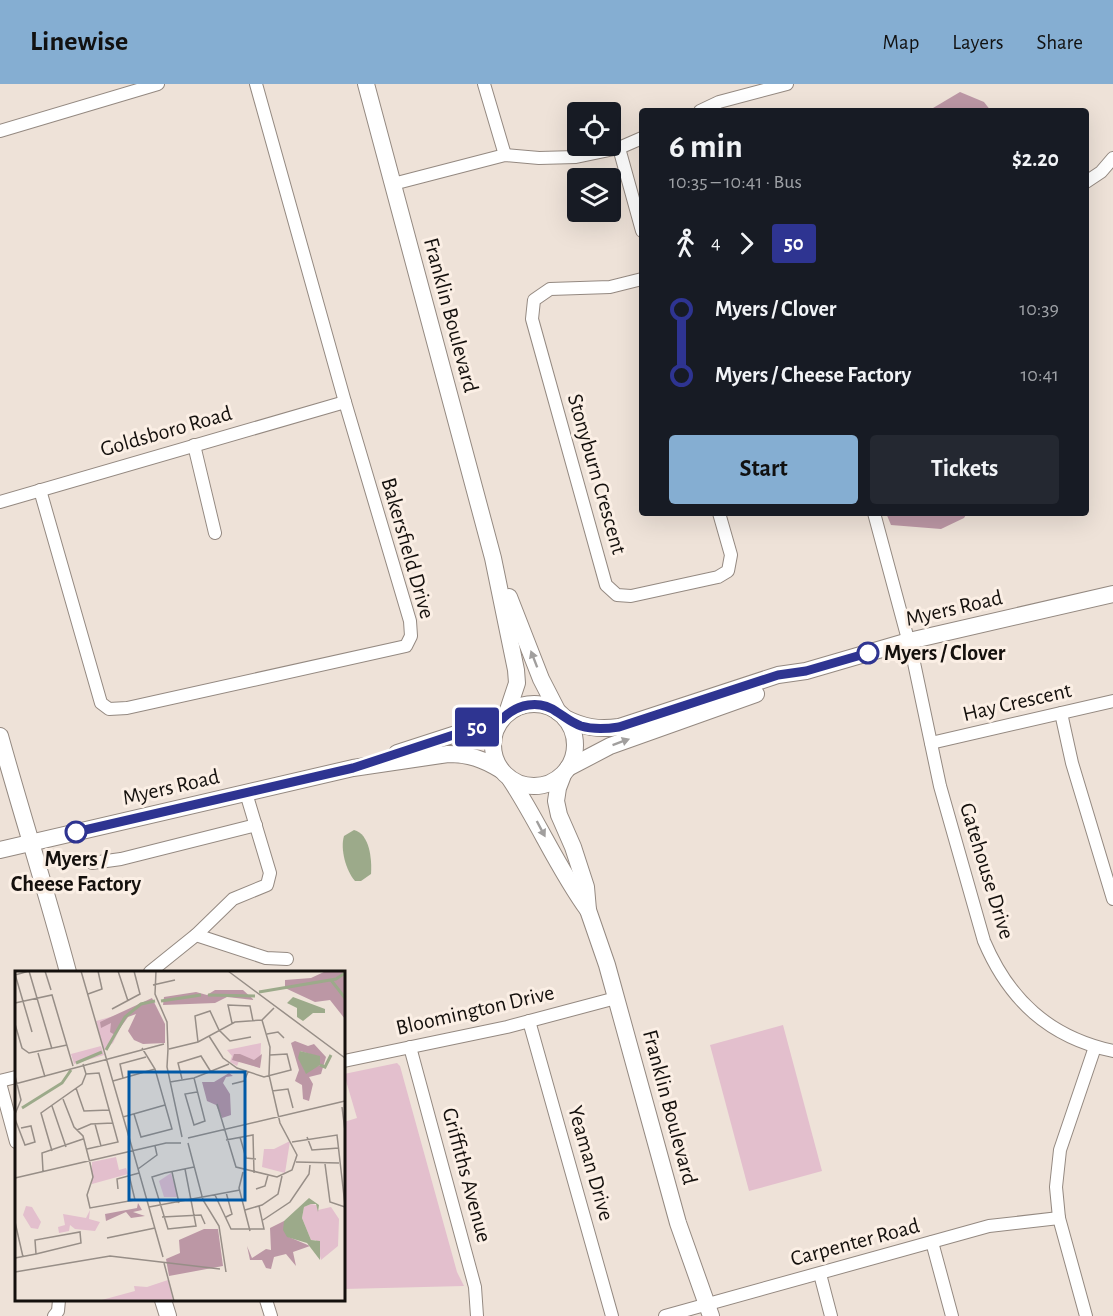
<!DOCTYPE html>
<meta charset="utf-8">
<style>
:root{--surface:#171b24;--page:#242831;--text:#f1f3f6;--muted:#9ea1a6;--accent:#85aed2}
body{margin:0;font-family:"Alegreya Sans",sans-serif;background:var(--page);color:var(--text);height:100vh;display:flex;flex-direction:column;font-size:22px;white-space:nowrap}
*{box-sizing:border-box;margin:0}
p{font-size:20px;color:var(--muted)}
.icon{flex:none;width:33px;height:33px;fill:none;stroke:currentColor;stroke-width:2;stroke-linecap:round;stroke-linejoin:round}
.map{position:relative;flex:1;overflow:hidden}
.drawer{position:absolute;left:639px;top:24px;width:450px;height:408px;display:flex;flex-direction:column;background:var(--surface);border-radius:6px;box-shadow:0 6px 24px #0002}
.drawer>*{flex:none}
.badge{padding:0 12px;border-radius:4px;font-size:21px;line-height:39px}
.fabs{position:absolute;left:567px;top:18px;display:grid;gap:12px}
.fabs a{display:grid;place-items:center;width:54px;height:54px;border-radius:6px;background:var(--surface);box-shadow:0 6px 24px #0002;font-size:30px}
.map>.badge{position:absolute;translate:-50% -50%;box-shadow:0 0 0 3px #fff}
.legs{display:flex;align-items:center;gap:9px;height:66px;padding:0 30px;font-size:20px}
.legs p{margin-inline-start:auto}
.summary{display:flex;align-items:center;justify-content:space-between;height:102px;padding:0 30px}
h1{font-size:33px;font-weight:700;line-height:45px}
.primary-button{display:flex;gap:12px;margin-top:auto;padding:12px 30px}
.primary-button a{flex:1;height:69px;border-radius:6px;background:var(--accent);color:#111;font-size:24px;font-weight:700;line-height:69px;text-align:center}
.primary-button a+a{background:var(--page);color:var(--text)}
ul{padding:0 30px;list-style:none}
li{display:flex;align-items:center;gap:21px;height:66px;font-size:22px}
li i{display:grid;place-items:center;width:9px;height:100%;margin:0 8px;background:currentColor}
li i::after{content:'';width:15px;height:15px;margin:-8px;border:4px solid;border-radius:50%;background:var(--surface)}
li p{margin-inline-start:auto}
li:first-child i{background:linear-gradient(#0000 50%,currentColor 0)}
li:last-child i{background:linear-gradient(currentColor 50%,#0000 0)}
header{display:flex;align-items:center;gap:36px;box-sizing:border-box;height:84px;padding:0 30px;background:var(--accent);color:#111}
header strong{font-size:28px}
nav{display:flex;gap:33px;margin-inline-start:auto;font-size:21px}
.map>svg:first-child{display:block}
.green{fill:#e3bfcd}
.forest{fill:#bc97a5}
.water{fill:#9caa8a}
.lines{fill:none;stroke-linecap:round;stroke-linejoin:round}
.street-casing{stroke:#948981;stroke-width:14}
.secondary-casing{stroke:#948981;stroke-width:18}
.street{stroke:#fff;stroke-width:12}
.secondary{stroke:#fff;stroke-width:16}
.oneway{fill:#a19f9e}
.line-1-casing{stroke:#fff;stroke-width:14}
.line-1{stroke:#2e3491;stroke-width:9}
.stop-1-dot{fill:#fff;stroke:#2e3491;stroke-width:3}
.labels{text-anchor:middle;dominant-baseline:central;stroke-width:6;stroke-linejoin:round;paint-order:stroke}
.street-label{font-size:22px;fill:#14100d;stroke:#fbefe5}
.stop-label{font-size:22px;font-weight:bold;fill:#14100d;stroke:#fbefe5;text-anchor:start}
.inset-river{fill:none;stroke:#9caa8a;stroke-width:3}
.inset-road{fill:none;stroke:#978e87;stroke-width:1.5}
.view{fill:#0059a6;fill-opacity:0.15;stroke:#0059a6;stroke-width:3}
.inset-edge{fill:none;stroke:#14100d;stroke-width:3}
</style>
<header>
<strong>Linewise</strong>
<nav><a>Map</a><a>Layers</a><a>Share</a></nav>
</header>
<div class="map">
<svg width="1113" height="1232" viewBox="0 0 1113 1232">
<rect width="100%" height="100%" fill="#eee2d8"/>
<g class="green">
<polygon points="783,941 822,1087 749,1107 710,961"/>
<polygon points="397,979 400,982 457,1188 464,1202 344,1205 344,1038 357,1034 344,990"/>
</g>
<g class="forest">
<polygon points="960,8 984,18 991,27 928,27"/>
<polygon points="886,429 967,429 964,434 941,445 891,441"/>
</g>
<path class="water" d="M 354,746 C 370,750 372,776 371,790 L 361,797 L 355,797 C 346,787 340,765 344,752 Z"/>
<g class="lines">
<defs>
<g id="street">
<polyline points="484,0 505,71"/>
<polyline points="700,27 719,18 787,0"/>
<polyline points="0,47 158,0"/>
<polyline points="619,64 642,147"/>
<polyline points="1086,98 1101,88 1113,74"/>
<polyline points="393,100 505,71 539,74 576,73 619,64 642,54"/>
<polyline points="642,195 610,203 550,205 534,216 532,235 606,501 617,511 631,512 718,493 728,487 731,471 719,429"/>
<polyline points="194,361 215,449"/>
<polyline points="40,406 101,619 109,625 127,624 406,562 411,552 410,537 345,318 256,0"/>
<polyline points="0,418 345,318"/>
<path d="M 874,429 L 913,574 L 940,702 L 984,857 C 1009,916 1049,953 1113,967"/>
<polyline points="1061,629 1072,679 1113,815"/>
<polyline points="931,659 1113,617"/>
<polyline points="92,779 121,775 256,741"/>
<polyline points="196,851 266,874 287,875"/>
<polyline points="150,888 196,851 233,815 267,801 270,789 246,709"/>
<polyline points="529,937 612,1232"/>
<polyline points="410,963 475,1203 477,1232"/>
<polyline points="344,977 507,943 616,914"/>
<polyline points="0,997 16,993"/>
<polyline points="0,999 16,1058"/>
<polyline points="932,1158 952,1232"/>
<polyline points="820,1190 831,1232"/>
<polyline points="266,1216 271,1232"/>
<polyline points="54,1232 58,1227 59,1216"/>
<polyline points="665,1232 989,1142 1059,1134"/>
<polyline points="1086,1232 1059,1134 1056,1103 1060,1066 1095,963"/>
</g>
<g id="secondary">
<polyline points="366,0 493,474 516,586 517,599 507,629"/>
<polyline points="509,513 541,595 558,628"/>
<circle cx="534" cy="661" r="41"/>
<path d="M 565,634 C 583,643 598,646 619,643 L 778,591 L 806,587 L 909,557 L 1113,510"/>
<path d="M 0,652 C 22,731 47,809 68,888"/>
<polyline points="397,669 502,635"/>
<polyline points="568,684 610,662 756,610"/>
<polyline points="563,691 558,704 556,717 559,731 573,763 586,803 588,826 607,881 678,1139 711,1232"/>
<path d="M 510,695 C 538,737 558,785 588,826"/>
<path d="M 0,766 L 353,684 L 448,670 C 469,670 483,675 501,686"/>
<polyline points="163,1216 168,1232"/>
</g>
</defs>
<use href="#street" class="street-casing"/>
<use href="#secondary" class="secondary-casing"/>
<use href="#street" class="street"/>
<use href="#secondary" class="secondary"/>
</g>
<defs><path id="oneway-solid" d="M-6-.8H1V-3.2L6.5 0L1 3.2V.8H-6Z" transform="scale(1.5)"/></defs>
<g class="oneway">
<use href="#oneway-solid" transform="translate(534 575) rotate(-111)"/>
<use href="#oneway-solid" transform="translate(621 658) rotate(-20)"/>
<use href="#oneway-solid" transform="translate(541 745) rotate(62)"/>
</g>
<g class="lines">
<defs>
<path id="line-1" d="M 76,748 L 353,684 L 502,635 C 517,620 539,615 557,628 C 565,633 572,639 581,642 C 594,646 606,645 619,643 L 778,591 L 806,587 L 868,569"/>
</defs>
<use href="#line-1" class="line-1-casing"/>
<use href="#line-1" class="line-1"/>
</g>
<g class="stop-1-dot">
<circle cx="868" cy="569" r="10"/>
<circle cx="76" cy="748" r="10"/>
</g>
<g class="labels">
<g class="street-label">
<text transform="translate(451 231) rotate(75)">Franklin Boulevard</text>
<text transform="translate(166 347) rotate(-16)">Goldsboro Road</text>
<text transform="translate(597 390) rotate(74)">Stonyburn Crescent</text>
<text transform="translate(408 464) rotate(74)">Bakersfield Drive</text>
<text transform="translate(954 524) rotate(-13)">Myers Road</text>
<text transform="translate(1017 618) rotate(-13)">Hay Crescent</text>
<text transform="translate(171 703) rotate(-13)">Myers Road</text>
<text transform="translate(987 787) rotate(73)">Gatehouse Drive</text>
<text transform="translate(475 926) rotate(-13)">Bloomington Drive</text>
<text transform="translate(670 1023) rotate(75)">Franklin Boulevard</text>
<text transform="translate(591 1079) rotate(74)">Yeaman Drive</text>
<text transform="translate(467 1091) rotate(75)">Griffiths Avenue</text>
<text transform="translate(855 1158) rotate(-15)">Carpenter Road</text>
</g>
<g class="stop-label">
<text x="884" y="569">Myers / Clover</text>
<text x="76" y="775" text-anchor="middle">Myers /<tspan x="76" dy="25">Cheese Factory</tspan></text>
</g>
</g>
<g transform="translate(15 887)">
<rect width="330" height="330" fill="#eee2d8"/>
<path d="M 113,41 L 98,72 L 89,79 L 81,50 ZM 246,72 L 245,97 L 224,90 L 222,95 L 215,91 L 217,85 L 212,79 ZM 86,75 L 89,84 L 59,93 L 56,83 ZM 275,170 L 270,202 L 247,196 L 249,178 L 259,178 ZM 101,186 L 104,199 L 111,197 L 113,203 L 77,213 L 77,191 ZM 156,202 L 163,226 L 149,226 L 144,210 ZM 296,233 L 301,234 L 303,239 L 316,236 L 324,248 L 323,275 L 306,289 L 301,269 L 296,269 L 287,247 L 289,236 ZM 11,235 L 17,236 L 26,251 L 23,258 L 16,257 L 8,244 ZM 75,239 L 74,248 L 85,251 L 80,260 L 60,258 L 55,254 L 54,260 L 44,262 L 43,256 L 50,254 L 48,243 L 71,247 ZM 153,309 L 158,330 L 83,330 L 120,320 L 119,315 L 132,316 Z" fill="#e3bfcd"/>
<path d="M 311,0 L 330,0 L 330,48 L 315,29 L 300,31 L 270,17 L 270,9 L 296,7 ZM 200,19 L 228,19 L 239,29 L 212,26 L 200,32 L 148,34 L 149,26 L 181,21 L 192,24 ZM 137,27 L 150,53 L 150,72 L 128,73 L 119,69 L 113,60 L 121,43 L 113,46 L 100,64 L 95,61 L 96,52 L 86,57 L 85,51 ZM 280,70 L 293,75 L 299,73 L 311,86 L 306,103 L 294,106 L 298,113 L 294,130 L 288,128 L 287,114 L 280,110 L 284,99 L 276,72 ZM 285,80 L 301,85 L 305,94 L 290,100 ZM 225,83 L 239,89 L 247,83 L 245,97 L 217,89 L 219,83 ZM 214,102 L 218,105 L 211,106 L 208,112 L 215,123 L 216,144 L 207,147 L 201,134 L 192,130 L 187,111 L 199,111 ZM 123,232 L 127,239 L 118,241 L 130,245 L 116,247 L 111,241 L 91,250 L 90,243 L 122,237 ZM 269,250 L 274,266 L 295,275 L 278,281 L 281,295 L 271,283 L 259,286 L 256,298 L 251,297 L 247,289 L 235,289 L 232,275 L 237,287 L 251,278 L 256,279 L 255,257 ZM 189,258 L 203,258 L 208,295 L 154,305 L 151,288 L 165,282 L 164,269 Z" fill="#bc97a5" fill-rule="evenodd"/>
<path d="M 278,26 L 310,38 L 310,42 L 298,42 L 288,50 L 282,46 L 282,37 L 272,32 ZM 285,80 L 305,85 L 305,94 L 291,103 L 283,87 ZM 294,227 L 304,234 L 303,241 L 301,233 L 296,233 L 289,236 L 287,247 L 296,269 L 305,270 L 305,289 L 292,272 L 272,266 L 268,259 L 269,250 Z" fill="#9caa8a"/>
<path class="inset-river" d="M 316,9 L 330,27M 244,21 L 321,8 L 330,2M 193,24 L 240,25M 146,30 L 186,24M 91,79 L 110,46 L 126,33 L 140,30M 61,92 L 87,81M 305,94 L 310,96 L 316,84M 7,137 L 47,112 L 56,99"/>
<path class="inset-road" d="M 30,0 L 36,19M 66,0 L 118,180M 103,0 L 113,30M 141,0 L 140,23 L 152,51 L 153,78M 213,0 L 330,87M 0,3 L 17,61M 0,4 L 14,0 L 37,78M 138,14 L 160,9M 73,23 L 87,18 L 83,0M 0,32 L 37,24 L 58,95M 97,38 L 125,23 L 119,0M 217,52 L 213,34 L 235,35 L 238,50M 0,53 L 7,77 L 14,82 L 52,74M 252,63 L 263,61 L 269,67M 194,65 L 208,87 L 222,97 L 249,106 L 276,99 L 272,83 L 255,84M 183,71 L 180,45 L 195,40 L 204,59 L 215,70 L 236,66M 153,78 L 152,96 L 167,166M 154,78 L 183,71 L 220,51 L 247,49 L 259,37M 23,82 L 30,106M 71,103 L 84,102 L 103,171 L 72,178M 0,105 L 6,129 L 0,143M 108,107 L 105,93 L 131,86M 179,107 L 190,150 L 179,154 L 170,123 L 182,121M 167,108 L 163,92 L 186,85 L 196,101M 98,110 L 140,98M 155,111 L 179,107 L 214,93M 0,113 L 149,73M 217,113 L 229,110 L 233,101M 61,117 L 69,140 L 94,139M 257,120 L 273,118 L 278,137M 48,128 L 59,156 L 68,165 L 75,192 L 78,206 L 72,224 L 75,237 L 120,229 L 114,204M 202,133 L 221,196 L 262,206 L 277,199 L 282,184 L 265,152 L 254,104 L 255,76 L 247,49M 37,135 L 51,176M 327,136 L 330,160M 119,143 L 126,166 L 157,158 L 140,98 L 127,77M 108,146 L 150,134M 0,148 L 10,174 L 20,171 L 16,155 L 6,157M 80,153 L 86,175M 62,159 L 76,153 L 98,152M 225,166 L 231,187 L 241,188M 292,166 L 297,179 L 324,177M 173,167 L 330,130M 211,169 L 238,164 L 239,202M 277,171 L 322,164 L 330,234M 173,172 L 188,229 L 204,255 L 211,301M 37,180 L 26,142 L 67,113 L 71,103 L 68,93M 118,180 L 148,286M 281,191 L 324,192M 310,193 L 315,231 L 330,236M 123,198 L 142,184 L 140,175M 170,198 L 181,255 L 153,258 L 137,206 L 150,202 L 179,196M 28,200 L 27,182 L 68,168M 157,201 L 164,232M 228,201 L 224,217 L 235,260M 0,207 L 151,172 L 166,172M 103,218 L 102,208 L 124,202M 241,218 L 250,215 L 253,204M 200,224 L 216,258 L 249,258 L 244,235M 134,236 L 225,219M 230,239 L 247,234 L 263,223 L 267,205M 147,246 L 186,244 L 190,253M 211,246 L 217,243 L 211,221M 248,249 L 275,231 L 294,203 L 295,194M 0,251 L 8,286M 92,267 L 140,257M 0,287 L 21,283 L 66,272 L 65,261 L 20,269 L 21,283M 149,292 L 159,330M 0,301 L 95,285 L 205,298"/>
<path class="view" d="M 114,101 L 230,101 L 230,229 L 114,229 Z"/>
<rect width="330" height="330" class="inset-edge"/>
</g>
</svg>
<div class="fabs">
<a><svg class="icon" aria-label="locate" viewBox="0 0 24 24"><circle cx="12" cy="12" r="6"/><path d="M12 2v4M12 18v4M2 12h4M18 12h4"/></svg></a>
<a><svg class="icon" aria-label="layers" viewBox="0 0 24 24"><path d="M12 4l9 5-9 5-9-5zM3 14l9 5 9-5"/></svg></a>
</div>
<b class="badge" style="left:477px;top:643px;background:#2e3491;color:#fff">50</b>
<section class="drawer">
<div class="summary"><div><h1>6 min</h1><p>10:35 – 10:41 · Bus</p></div><b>$2.20</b></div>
<div class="legs"><svg class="icon" aria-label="walk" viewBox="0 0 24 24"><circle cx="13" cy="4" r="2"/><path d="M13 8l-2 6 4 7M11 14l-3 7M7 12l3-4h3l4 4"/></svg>4<svg class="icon" aria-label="forward" viewBox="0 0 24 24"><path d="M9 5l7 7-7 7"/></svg><b class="badge" style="background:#2e3491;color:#fff">50</b></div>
<ul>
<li><i style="color:#2e3491"></i><b>Myers / Clover</b><p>10:39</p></li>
<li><i style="color:#2e3491"></i><b>Myers / Cheese Factory</b><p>10:41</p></li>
</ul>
<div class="primary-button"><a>Start</a><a>Tickets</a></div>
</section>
</div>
